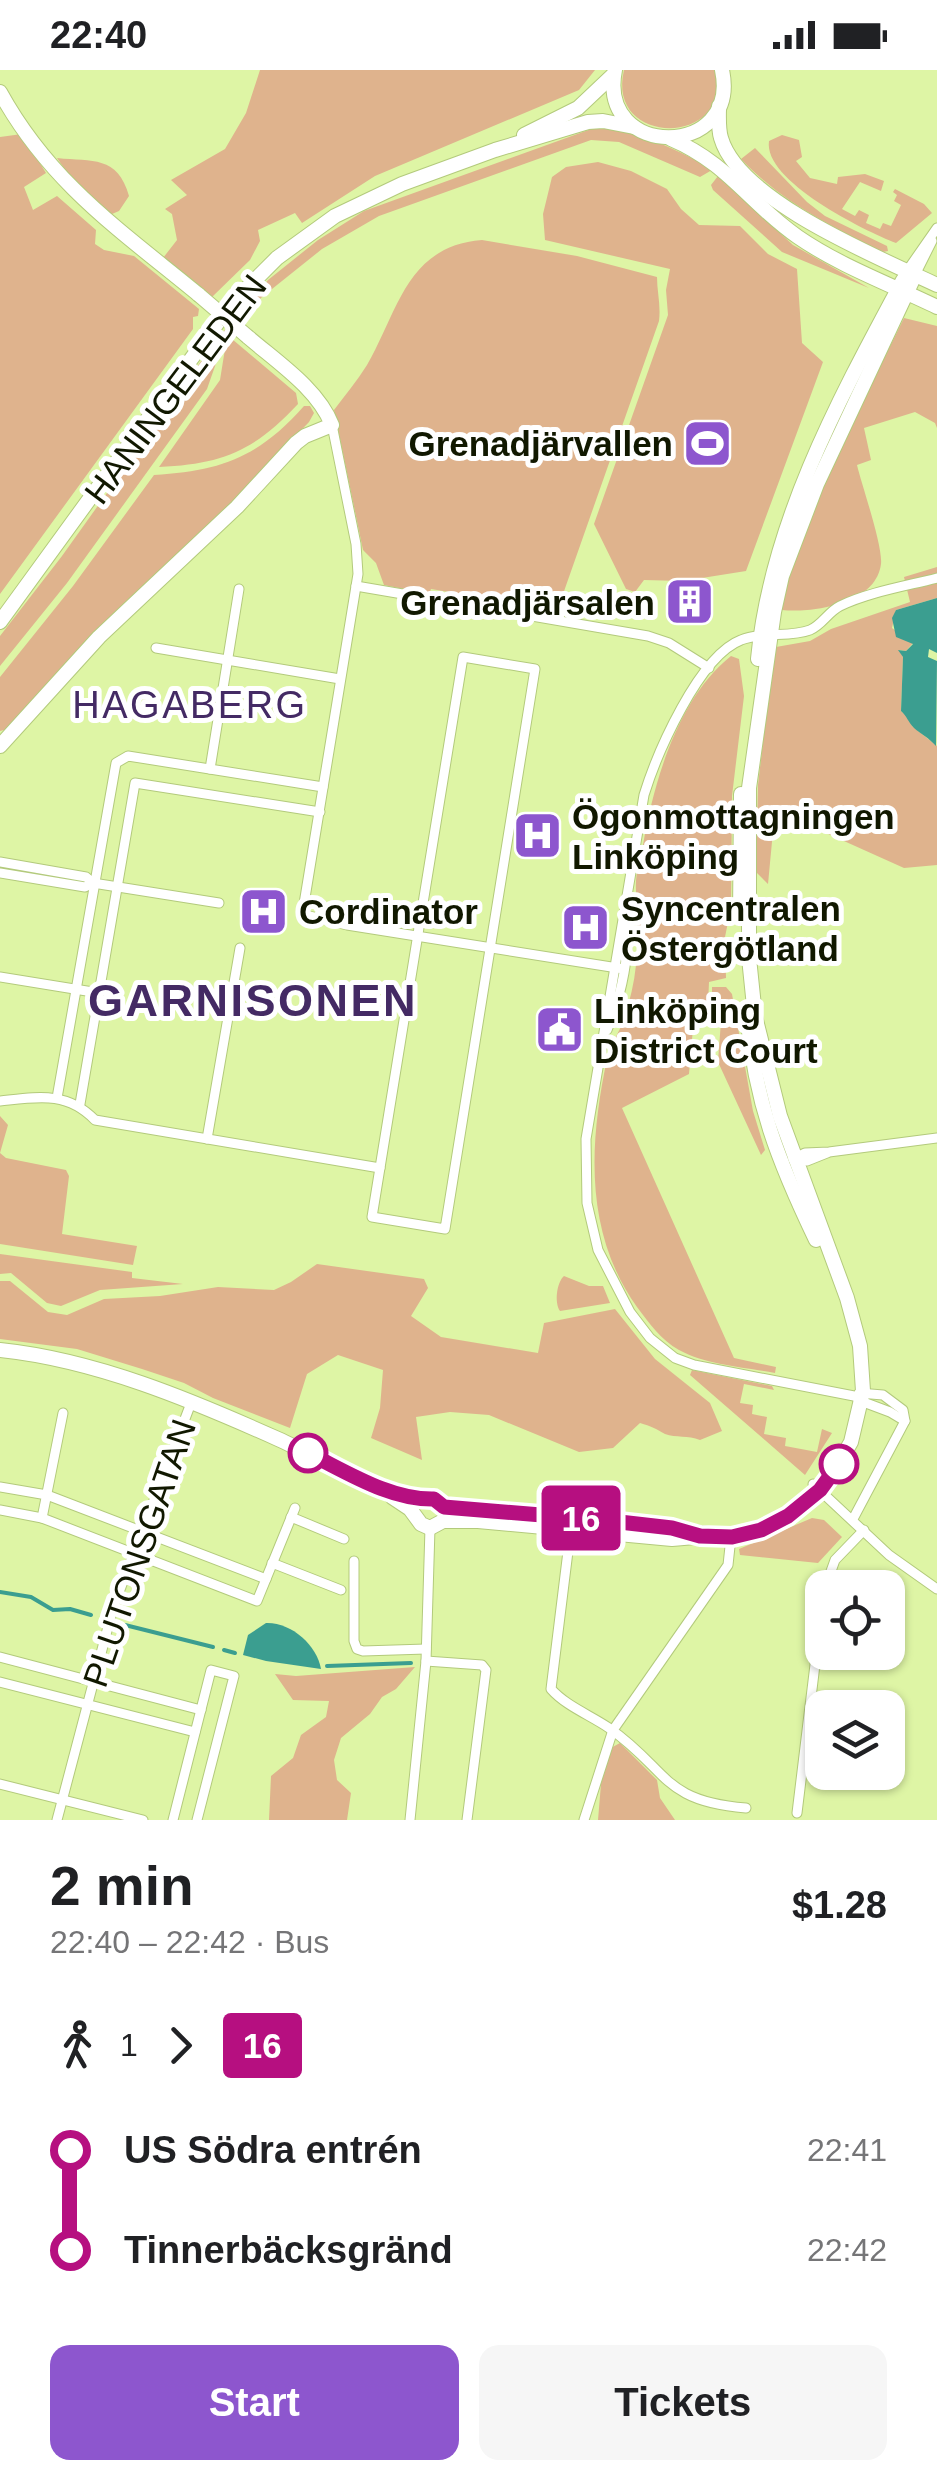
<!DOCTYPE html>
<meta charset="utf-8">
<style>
:root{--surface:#fff;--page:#f6f6f6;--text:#202124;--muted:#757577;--accent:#8d56ce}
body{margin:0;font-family:Helvetica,sans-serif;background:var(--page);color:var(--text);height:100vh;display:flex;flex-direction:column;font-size:38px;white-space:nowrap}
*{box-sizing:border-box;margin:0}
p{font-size:32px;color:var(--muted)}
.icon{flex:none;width:55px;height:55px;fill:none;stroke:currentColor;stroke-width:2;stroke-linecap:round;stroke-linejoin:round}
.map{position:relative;height:1750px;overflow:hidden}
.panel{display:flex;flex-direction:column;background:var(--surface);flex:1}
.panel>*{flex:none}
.badge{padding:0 20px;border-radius:8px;font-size:35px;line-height:65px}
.controls{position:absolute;left:805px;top:1500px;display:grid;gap:20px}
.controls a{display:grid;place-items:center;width:100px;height:100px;border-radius:20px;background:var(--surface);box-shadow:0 2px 8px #0004;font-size:50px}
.map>.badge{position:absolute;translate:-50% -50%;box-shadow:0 0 0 5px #fff}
.legs{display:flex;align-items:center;gap:15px;height:110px;padding:0 50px;font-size:32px}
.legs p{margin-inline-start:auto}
.overview{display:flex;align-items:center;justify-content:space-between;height:170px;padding:0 50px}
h1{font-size:55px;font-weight:700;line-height:75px}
.button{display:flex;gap:20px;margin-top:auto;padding:20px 50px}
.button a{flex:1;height:115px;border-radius:20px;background:var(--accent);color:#fff;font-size:40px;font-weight:700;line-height:115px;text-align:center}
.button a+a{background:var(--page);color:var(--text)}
ul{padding:0 50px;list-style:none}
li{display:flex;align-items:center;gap:35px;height:100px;font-size:38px}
li i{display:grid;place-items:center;width:15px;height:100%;margin:0 12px;background:currentColor}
li i::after{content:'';width:25px;height:25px;margin:-12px;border:8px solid;border-radius:50%;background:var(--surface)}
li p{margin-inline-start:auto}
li:first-child i{background:linear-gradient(#0000 50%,currentColor 0)}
li:last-child i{background:linear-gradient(currentColor 50%,#0000 0)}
.status{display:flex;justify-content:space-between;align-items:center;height:70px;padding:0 50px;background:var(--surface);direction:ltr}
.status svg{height:28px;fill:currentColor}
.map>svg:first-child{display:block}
.green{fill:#dfb38d}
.water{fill:#3b9e90}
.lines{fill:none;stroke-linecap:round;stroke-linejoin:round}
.stream{stroke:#3b9e90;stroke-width:4}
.street-casing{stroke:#b3ca7c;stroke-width:11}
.secondary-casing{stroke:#b3ca7c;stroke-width:16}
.street{stroke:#fff;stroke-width:9}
.secondary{stroke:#fff;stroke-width:14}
.secondary-bridge-casing{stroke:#b3ca7c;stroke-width:16;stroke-linecap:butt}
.secondary-bridge{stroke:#fff;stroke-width:14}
.line-1-casing{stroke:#fff;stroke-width:22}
.line-1{stroke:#b60f80;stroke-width:15}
.stop-1-dot{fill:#fff;stroke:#b60f80;stroke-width:5}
.labels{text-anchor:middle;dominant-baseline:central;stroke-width:10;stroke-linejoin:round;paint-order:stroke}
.street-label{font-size:35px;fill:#111800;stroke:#fff}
.poi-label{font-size:35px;font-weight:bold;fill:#111800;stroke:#fff;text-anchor:start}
.neighbourhood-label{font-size:38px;letter-spacing:2.5px;fill:#442a64;stroke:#fff}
.district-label{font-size:45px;font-weight:bold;letter-spacing:2.5px;fill:#442a64;stroke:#fff}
</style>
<div class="status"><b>22:40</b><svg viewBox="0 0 49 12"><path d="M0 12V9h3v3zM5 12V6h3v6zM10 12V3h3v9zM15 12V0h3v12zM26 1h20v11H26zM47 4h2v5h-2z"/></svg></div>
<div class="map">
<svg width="937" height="1750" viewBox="0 0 937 1750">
<rect width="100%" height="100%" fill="#def5a5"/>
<g class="green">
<polygon points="260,0 595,0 579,20 375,106 302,153 295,143 258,160 260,171 250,190 212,227 163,188 177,170 172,144 165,139 187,125 171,110 225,79 246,43"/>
<path d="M 624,0 L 715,0 C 736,76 605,79 624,0 Z"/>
<path d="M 594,58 C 626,56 686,82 712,100 L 700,107 L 619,72 L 591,70 L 379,146 L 322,179 L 262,227 L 227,262 L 207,319 L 67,513 L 0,596 L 0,566 L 62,486 L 217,269 L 268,210 L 318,170 L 364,141 Z"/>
<polygon points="22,64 46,103 24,117 33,140 57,126 96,160 95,174 104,180 134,186 199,239 198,246 193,247 193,259 0,524 0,67"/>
<path d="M 782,65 L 799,70 L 802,87 L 796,91 L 810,108 L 837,114 L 838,107 L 865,104 L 884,111 L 881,121 L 860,112 L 842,139 L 855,146 L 859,140 L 869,145 L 866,153 L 880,159 L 883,153 L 891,156 L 901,135 L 894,131 L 897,125 L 893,122 L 895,119 L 924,134 L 932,143 L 896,173 C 865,161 763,111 769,71 Z"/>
<path d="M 755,78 L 807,132 L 825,146 L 887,176 L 888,181 L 883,182 C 830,156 782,132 741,89 Z"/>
<path d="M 57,88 C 93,92 117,85 129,126 L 119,141 L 112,144 L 96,134 L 71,108 Z"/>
<polygon points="598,92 631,101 667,119 681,139 699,155 740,156 768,184 797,199 802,273 823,292 746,501 683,511 644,510 635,522 626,519 594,454 668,245 666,220 670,199 545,170 543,144 552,107 566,97"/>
<polygon points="718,106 793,175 869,218 782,182 713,120 711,115"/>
<path d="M 482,170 L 577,186 L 657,207 C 657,222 661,235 659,251 L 556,544 L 473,531 L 473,526 L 431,519 L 429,524 L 384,515 L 376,493 L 363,480 L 334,340 C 345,325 357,311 367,295 C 398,242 406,176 482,170 Z"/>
<path d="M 904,248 L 937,256 L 937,358 L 935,353 L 915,342 L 864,358 L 871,390 L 857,395 C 862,416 883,476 881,494 C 876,534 814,543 782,540 L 784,514 L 829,400 Z"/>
<path d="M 232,269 L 296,323 L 298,334 C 254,381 223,394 159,397 L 220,310 L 225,279 Z"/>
<path d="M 304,336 L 310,336 L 314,343 L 309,352 L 230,435 L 121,536 L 8,659 L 0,661 L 0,607 L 73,516 L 154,405 C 221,401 259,387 304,336 Z"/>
<polygon points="937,497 937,528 896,540 892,558 913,573 906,581 899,580 903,587 901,641 908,647 912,656 937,676 937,795 904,798 775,740 768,814 756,802 758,715 773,585 776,577 810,571 831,559 910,532 904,507"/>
<path d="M 731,586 L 739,589 L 744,626 L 732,726 L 731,837 L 725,867 L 726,908 L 709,912 L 708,935 L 695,935 L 689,1004 L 622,1038 L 734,1288 L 776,1297 L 775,1303 C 744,1297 706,1295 679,1280 C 661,1270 649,1253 637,1237 C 584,1163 589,1074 607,989 C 610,977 617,966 622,954 C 629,935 634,915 636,895 C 639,869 636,845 636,820 C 635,805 640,789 643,775 C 654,711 678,628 731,586 Z"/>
<polygon points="712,917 726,917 732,924 753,1041 765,1080 761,1085 718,992 722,937 712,936"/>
<polygon points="0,1046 8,1055 0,1083 6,1088 66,1100 69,1106 62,1164 137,1176 133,1195 0,1174"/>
<polygon points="0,1184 132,1202 132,1208 183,1214 100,1220 61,1236 47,1233 11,1203 0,1204"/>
<path d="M 317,1194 L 424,1209 L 428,1218 L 411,1246 L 441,1267 L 538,1283 L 544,1253 L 615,1239 L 655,1289 L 710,1333 L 722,1361 L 700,1370 C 688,1365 676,1368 665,1364 C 656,1359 651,1356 640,1353 L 613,1378 L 579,1382 L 489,1345 L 450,1342 L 416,1347 L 422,1390 L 371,1368 L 380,1338 L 383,1300 L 338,1285 L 307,1304 L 290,1358 L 213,1328 L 184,1313 L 142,1299 L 77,1279 L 0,1269 L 0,1211 L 10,1211 L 48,1242 L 67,1245 L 104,1229 L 160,1226 L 218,1217 L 274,1220 L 291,1212 Z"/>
<path d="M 564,1206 L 589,1216 L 603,1216 L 610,1233 L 560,1241 C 554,1232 557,1212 564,1206 Z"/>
<polygon points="692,1300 772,1316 774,1320 744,1314 740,1333 753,1335 752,1344 767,1347 764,1364 786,1368 785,1376 817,1382 822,1359 832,1363 805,1405 690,1305"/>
<polygon points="812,1448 824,1450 842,1467 818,1493 740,1485 739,1479"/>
<polygon points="415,1597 396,1619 382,1627 370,1644 341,1668 334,1690 337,1710 351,1723 347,1750 269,1750 271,1706 293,1688 301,1665 326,1647 329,1631 293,1630 275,1604 296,1606"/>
<polygon points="620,1673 657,1710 660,1728 675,1750 598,1750 601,1714 609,1679"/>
</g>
<g class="water">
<path d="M 937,528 L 937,583 L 929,579 L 928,587 L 937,591 L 936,676 C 929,668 921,664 914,658 C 908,652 907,646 901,641 L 903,587 L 898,580 L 906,581 L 913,574 L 896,567 L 892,548 L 896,540 Z"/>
<path d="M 266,1553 C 291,1552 317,1575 321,1599 L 266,1591 L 243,1585 L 248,1565 Z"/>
</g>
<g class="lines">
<g class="stream">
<polyline points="0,1522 31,1527 53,1540 70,1539 91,1545"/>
<polyline points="125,1555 213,1577"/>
<polyline points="224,1580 235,1583"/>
<polyline points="327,1596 411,1593"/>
</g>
<defs>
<g id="street">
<polyline points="907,201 937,158"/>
<polyline points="915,205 932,171"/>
<path d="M 332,355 L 356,474 L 358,504 C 339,616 322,728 303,840 L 305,845 L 347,855 L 624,899"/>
<polyline points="356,516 648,566 669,573 709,598"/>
<polyline points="156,578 340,609"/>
<polygon points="463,587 535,599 445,1159 372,1147"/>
<polyline points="210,699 239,519"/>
<polyline points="0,792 86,807 93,813 85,817 0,803"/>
<polyline points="93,813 219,833"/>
<polyline points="0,907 99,923"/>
<path d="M 607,960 C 622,924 631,882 626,844"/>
<polyline points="57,1028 116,693 128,686 323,717"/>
<path d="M 0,1031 C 38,1027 67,1021 95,1050 L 380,1098"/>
<polyline points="80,1034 135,713 320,742"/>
<polyline points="207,1069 240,878"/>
<polyline points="793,1089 805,1083 829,1082 937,1068"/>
<polyline points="794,1089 807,1091 827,1083"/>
<path d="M 854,1326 L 694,1295 L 675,1288 L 650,1268 L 630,1242 L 598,1180 L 587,1133 L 586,1069 L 644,725 C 657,683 699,586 741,570 C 763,561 790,568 810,560 C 822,555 828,542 840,536 C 869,522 906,516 937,508"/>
<polyline points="858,1330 890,1342 905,1351"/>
<polyline points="813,1414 889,1485 937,1519"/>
<polyline points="0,1417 47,1425 266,1509"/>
<polyline points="0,1440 42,1448 257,1531 295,1438"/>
<polyline points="291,1447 344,1469"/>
<polyline points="42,1448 63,1343"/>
<polyline points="853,1449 905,1351 903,1340 883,1325 859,1323"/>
<path d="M 571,1457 L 551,1619 C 566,1636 590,1645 609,1658 C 669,1700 661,1731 746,1738"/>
<polyline points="354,1491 354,1571 357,1579 363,1581 426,1579"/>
<polyline points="272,1493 341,1520"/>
<polyline points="825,1518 835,1490 864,1460"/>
<polyline points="0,1587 201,1640"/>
<polyline points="426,1591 482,1595 486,1600 467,1750"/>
<polyline points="0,1612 195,1662"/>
<polyline points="0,1714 143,1750"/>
<polyline points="797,1743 822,1537"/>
<polyline points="57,1750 113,1538 191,1333"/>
<polyline points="173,1750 211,1600 234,1606 197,1750"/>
<polyline points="410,1750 426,1591 430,1458"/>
<polyline points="584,1750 613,1660 728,1495 731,1467"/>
</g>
<g id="secondary">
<path d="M 615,0 C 597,90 741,89 722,0"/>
<path d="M 0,22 C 50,113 120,160 199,225"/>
<path d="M 719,36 C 719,46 718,58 721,68 C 739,131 880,188 937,215"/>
<polyline points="524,65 578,38 613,5"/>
<path d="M 671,69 C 728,93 750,134 798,167 C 840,196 892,215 937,237"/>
<polyline points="0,552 232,233 277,188 335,146 402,114 495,80 588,52 603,51 634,57"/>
<path d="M 758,589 C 771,453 839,329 903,210"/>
<path d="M 0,676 L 99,567 L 237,437 L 296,373 L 305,366 L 332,355 C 318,319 277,292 248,267"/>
<polyline points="740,848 741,724"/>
<path d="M 747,944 C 755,1032 778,1091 816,1170"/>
<path d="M 0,1280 C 96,1290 191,1330 278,1369 C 327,1391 380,1429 435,1429 L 443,1437 L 452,1438 L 602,1450 L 731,1467 L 761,1461 L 801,1435 L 830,1408 L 851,1372 L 863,1321 L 860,1276 L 847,1228 L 780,1046 L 755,946 L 749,888 L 749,718 L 774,542 L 782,506 L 817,414 L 915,205"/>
<polyline points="392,1427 410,1439 421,1454 430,1458 443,1451 478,1451 672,1469 695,1467"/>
</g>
</defs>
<use href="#street" class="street-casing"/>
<use href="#secondary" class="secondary-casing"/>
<use href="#street" class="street"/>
<use href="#secondary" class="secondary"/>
<defs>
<polyline id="secondary-bridge" points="199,225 248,267"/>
</defs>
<use href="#secondary-bridge" class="secondary-bridge-casing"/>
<use href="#secondary-bridge" class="secondary-bridge"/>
</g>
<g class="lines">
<defs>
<path id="line-1" d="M 308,1383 C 347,1402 390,1430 434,1429 L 444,1437 L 602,1450 L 672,1458 L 700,1466 L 732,1467 L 761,1460 L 788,1446 L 820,1420 L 839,1394"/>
</defs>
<use href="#line-1" class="line-1-casing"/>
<use href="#line-1" class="line-1"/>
</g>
<defs>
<symbol id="stadium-square" viewBox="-11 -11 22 22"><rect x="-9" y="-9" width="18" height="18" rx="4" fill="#8d56ce" stroke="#fff"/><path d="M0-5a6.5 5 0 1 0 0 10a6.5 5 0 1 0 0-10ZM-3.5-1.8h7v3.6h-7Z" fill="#fff"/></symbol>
<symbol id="building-square" viewBox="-11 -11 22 22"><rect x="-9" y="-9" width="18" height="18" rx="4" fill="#8d56ce" stroke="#fff"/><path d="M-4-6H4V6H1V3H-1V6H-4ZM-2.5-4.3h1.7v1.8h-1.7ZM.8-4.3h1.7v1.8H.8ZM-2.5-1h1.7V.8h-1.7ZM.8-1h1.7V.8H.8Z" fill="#fff"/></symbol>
<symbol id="hospital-square" viewBox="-11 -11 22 22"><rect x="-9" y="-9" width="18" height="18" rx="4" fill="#8d56ce" stroke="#fff"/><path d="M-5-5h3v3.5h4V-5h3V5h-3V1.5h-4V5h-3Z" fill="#fff"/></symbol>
<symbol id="civic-square" viewBox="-11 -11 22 22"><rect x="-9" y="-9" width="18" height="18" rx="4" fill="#8d56ce" stroke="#fff"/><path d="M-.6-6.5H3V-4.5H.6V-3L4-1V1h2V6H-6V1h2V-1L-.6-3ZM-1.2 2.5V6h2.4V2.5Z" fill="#fff"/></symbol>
</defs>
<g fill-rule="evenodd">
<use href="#stadium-square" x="680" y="346" width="55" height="55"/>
<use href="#building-square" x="662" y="504" width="55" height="55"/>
<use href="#hospital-square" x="510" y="738" width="55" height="55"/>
<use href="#hospital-square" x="236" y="814" width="55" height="55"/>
<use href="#hospital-square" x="558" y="830" width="55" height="55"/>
<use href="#civic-square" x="532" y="932" width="55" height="55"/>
</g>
<g class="stop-1-dot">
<circle cx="308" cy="1383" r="18"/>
<circle cx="839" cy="1394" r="18"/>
</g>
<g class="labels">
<g class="street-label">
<text transform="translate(175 319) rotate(-53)">HANINGELEDEN</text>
<text transform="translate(139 1483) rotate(-71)">PLUTONSGATAN</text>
</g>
<g class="poi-label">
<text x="673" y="373" text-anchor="end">Grenadjärvallen</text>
<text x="655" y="532" text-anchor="end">Grenadjärsalen</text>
<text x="572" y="746">Ögonmottagningen<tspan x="572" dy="40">Linköping</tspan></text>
<text x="621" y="838">Syncentralen<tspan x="621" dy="40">Östergötland</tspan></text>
<text x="299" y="841">Cordinator</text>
<text x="594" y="940">Linköping<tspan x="594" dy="40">District Court</tspan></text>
</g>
<g class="neighbourhood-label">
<text x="190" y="635">HAGABERG</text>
</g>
<g class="district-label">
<text x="253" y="930">GARNISONEN</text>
</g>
</g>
</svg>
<div class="controls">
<a><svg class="icon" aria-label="locate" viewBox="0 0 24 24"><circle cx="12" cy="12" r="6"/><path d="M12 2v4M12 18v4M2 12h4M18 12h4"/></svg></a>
<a><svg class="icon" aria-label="layers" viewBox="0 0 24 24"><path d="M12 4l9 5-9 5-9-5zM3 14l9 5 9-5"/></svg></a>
</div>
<b class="badge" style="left:581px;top:1448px;background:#b60f80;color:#fff">16</b>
</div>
<section class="panel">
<div class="overview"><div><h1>2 min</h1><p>22:40 – 22:42 · Bus</p></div><b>$1.28</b></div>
<div class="legs"><svg class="icon" aria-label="walk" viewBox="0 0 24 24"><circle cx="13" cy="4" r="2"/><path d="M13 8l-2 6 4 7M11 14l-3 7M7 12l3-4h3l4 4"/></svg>1<svg class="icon" aria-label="forward" viewBox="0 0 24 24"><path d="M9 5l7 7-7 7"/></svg><b class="badge" style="background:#b60f80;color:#fff">16</b></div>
<ul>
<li><i style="color:#b60f80"></i><b>US Södra entrén</b><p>22:41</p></li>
<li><i style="color:#b60f80"></i><b>Tinnerbäcksgränd</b><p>22:42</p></li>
</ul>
<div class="button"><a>Start</a><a>Tickets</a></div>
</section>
